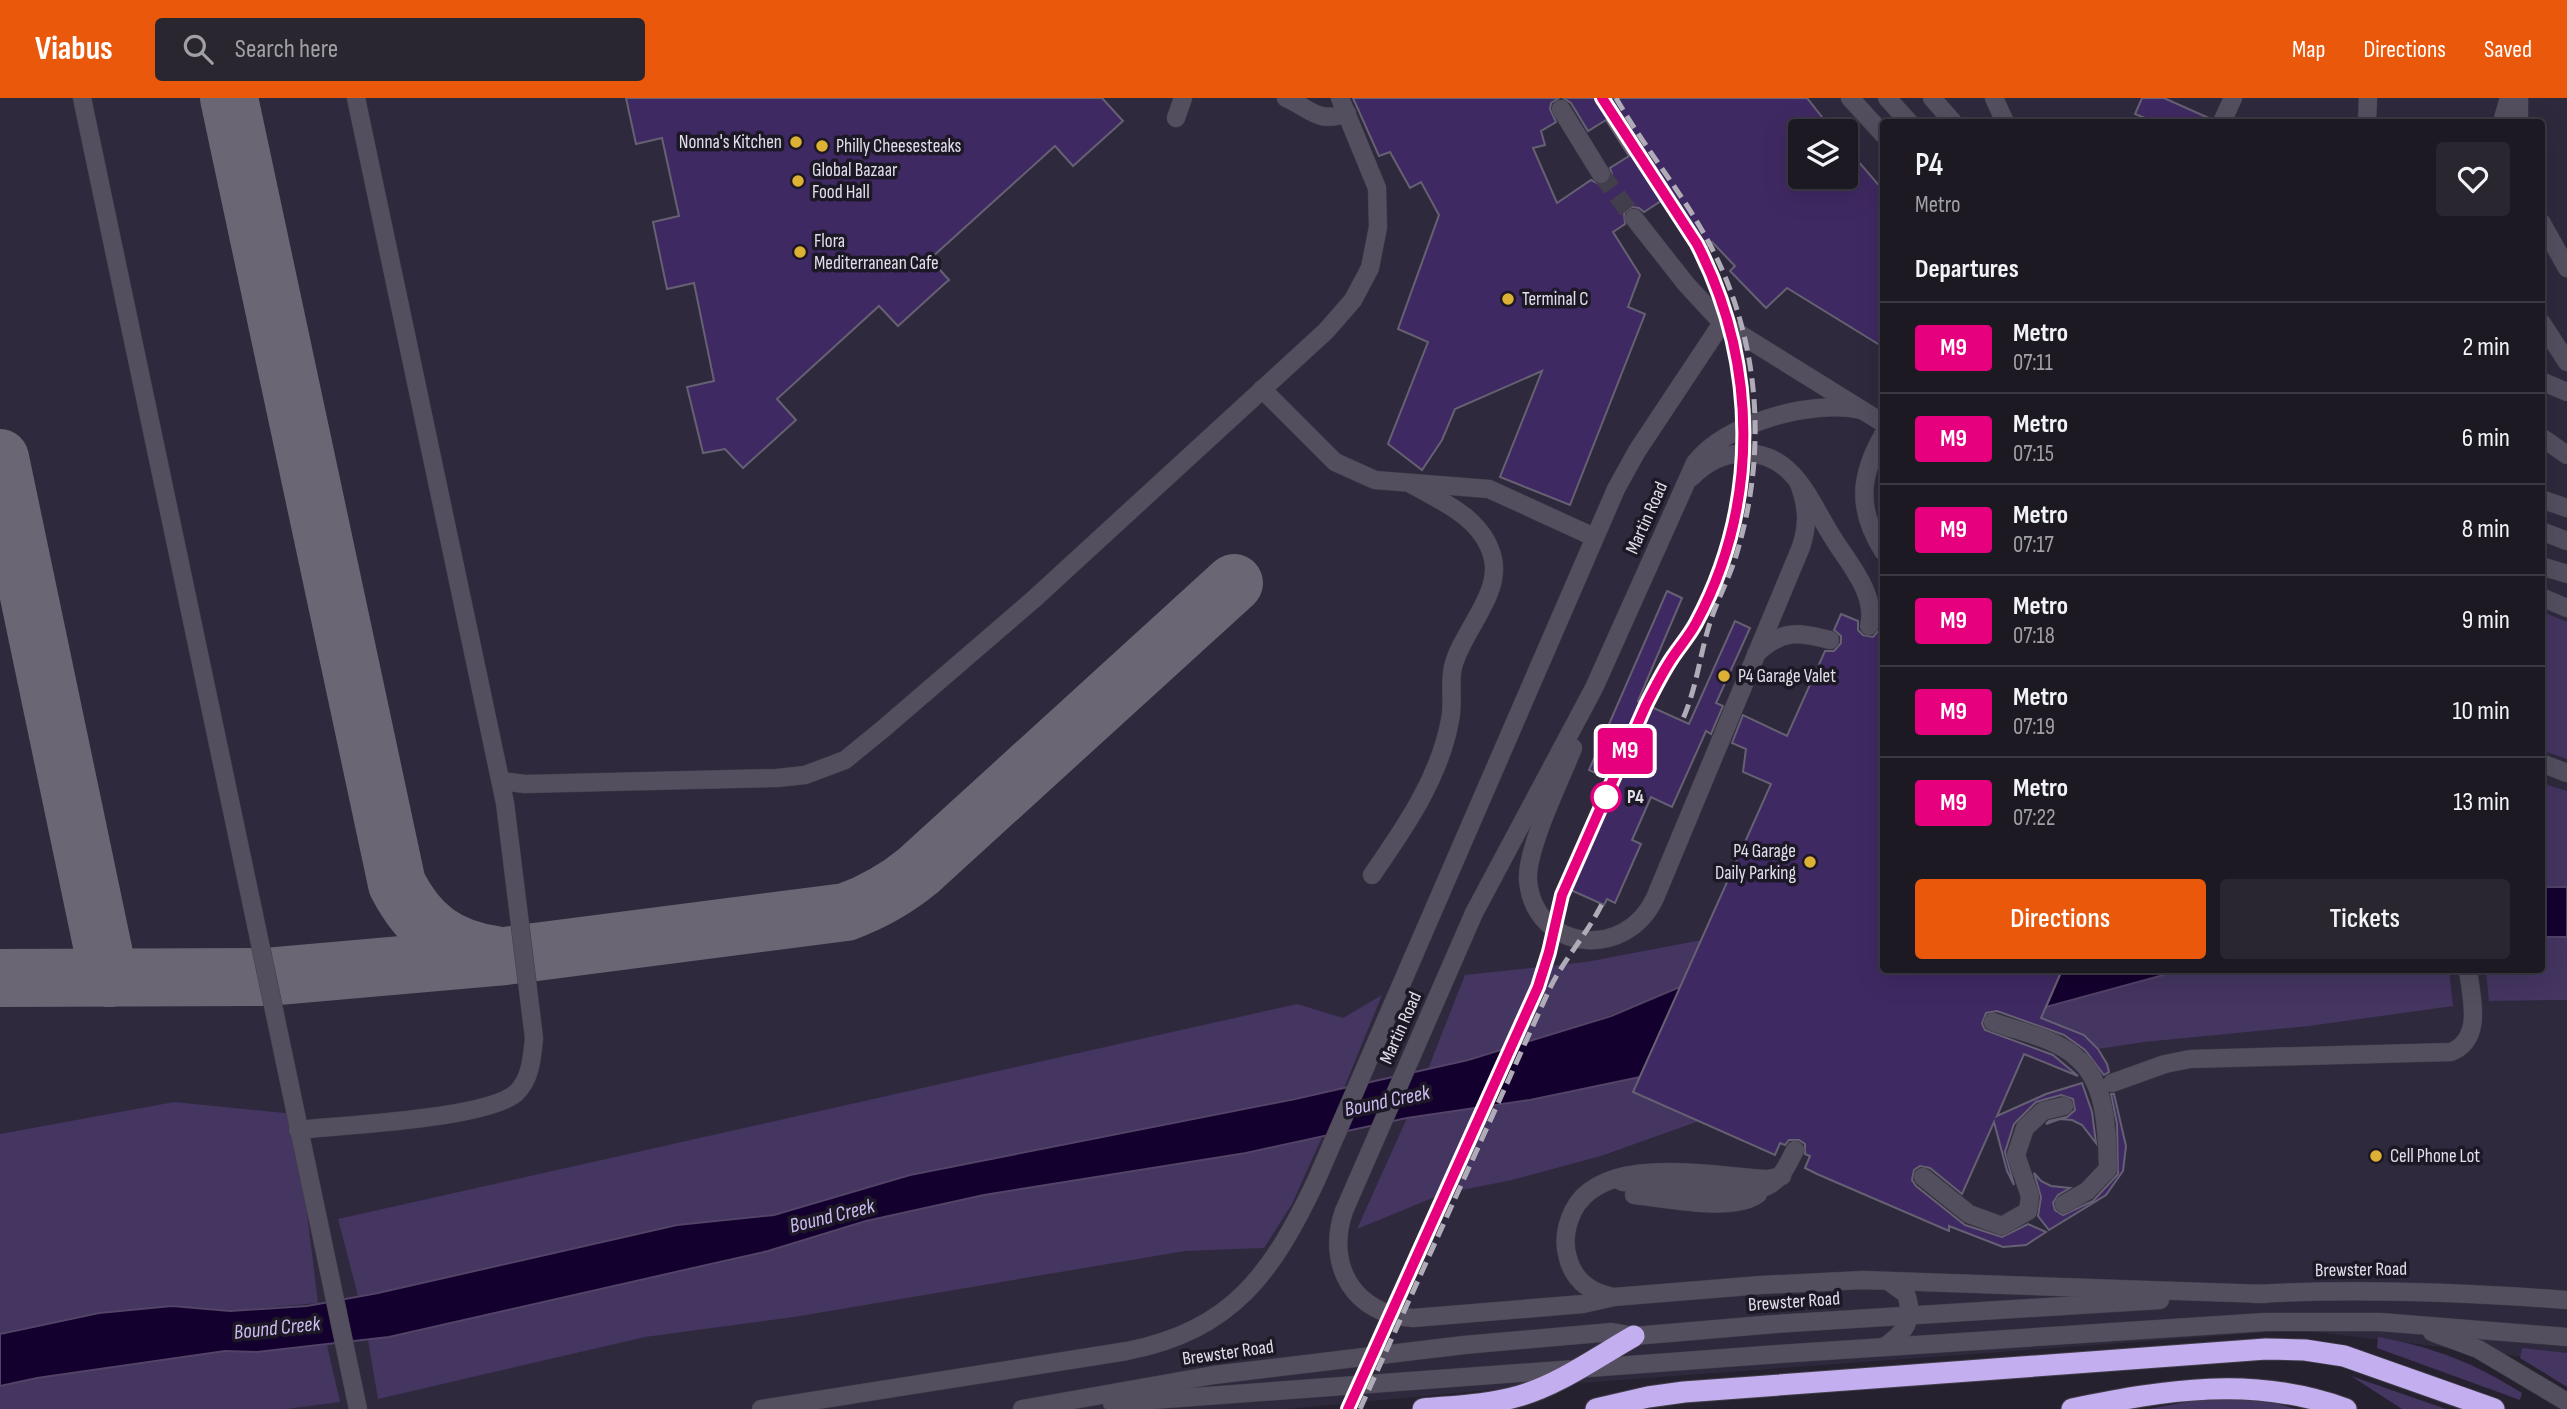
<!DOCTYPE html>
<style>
:root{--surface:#1c1923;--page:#292630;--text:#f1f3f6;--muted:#a0a0a6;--line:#3a3841;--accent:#ea580c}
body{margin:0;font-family:"Sofia Sans Condensed",sans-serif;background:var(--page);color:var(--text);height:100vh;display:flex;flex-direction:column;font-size:26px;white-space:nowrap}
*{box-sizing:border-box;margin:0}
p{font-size:23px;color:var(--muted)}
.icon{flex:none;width:38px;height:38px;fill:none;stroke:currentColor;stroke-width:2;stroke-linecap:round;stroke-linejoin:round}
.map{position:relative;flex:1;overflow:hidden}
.sheet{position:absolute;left:1880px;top:21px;width:665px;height:854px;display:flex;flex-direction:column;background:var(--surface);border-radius:7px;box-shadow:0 7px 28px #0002,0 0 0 2px var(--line)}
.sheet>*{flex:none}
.badge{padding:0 14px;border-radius:5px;font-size:24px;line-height:46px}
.controls{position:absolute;left:1788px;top:21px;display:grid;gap:14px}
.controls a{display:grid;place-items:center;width:70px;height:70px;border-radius:7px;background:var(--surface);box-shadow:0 7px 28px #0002,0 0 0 2px var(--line);font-size:35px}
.map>.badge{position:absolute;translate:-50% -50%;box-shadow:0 0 0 4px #fff}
h2{padding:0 35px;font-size:26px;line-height:63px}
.round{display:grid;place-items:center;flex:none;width:74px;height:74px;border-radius:7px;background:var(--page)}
.head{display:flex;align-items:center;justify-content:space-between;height:119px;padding:0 35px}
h1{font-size:33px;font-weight:600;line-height:52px}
.cta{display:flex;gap:14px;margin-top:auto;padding:14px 35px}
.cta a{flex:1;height:80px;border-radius:7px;background:var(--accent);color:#fff;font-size:28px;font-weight:600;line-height:80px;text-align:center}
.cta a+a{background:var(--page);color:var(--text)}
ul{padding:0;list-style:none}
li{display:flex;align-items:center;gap:21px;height:91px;padding:0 35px;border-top:2px solid var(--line)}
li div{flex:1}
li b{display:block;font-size:26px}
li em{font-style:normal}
li .badge{min-width:77px;font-weight:700;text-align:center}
header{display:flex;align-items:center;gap:42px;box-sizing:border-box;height:98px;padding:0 35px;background:var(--accent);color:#fff}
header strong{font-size:33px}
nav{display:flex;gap:38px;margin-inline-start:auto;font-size:24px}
.search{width:490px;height:63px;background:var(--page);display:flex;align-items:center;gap:18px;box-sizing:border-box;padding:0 24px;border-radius:7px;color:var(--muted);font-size:26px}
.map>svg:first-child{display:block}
.built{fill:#2f293d;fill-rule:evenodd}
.grass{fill:#443561}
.water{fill:#14002f;stroke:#524367;stroke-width:2}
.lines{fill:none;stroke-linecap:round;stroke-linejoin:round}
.taxiway{stroke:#6b6673;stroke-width:58}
.building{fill:#3f2962;stroke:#666172;stroke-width:2}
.minor-tunnel{stroke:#423e4b;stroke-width:18;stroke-dasharray:18 9;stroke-linecap:butt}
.minor-casing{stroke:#423e49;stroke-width:19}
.highway-casing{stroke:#423e49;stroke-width:23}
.minor{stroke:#534f5f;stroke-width:18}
.highway{stroke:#c3aeef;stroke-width:21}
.rail{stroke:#b0acb7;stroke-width:5;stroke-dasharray:14 7;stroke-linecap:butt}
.line-casing{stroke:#fff;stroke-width:16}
.line{stroke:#e6007e;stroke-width:10}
.poi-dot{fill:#ddb133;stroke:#1c1825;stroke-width:2.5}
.stop-dot{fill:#fff;stroke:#e6007e;stroke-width:3.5}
.labels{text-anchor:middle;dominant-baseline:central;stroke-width:7;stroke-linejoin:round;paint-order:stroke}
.poi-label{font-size:19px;fill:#e2dfe9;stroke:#1c1825;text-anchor:start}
.street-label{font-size:19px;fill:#e2dfe9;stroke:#1c1825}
.stop-label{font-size:19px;font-weight:bold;fill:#e2dfe9;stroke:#1c1825;text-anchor:start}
.water-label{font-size:21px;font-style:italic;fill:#cdbcf2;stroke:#1c1825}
</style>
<header>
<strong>Viabus</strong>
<div class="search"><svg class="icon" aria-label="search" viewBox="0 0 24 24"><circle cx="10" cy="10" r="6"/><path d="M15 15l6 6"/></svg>Search here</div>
<nav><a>Map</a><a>Directions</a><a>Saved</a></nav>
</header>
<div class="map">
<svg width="2567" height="1311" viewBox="0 0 2567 1311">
<rect width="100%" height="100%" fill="#26212f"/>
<path class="built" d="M 0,0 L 2567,0 L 2567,1264 L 2299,1232 L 1511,1290 L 1286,1311 L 0,1311 ZM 1883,24 L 2541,24 L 2541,872 L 1883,872 ZM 1801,33 L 1846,33 L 1846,79 L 1801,79 Z"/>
<g class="grass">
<polygon points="2541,513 2567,524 2567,661 2541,652"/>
<polygon points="2541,685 2567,693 2567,789 2541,789"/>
<polygon points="2541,839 2567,839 2567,902 2489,903 2486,872 2541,872"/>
<path d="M 1702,842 L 1682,888 C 1600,923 1515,951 1428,971 L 1465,877 L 1586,864 Z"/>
<polygon points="2182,872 2449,872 2453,908 2309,928 2144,944 2098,951 2084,937 2041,920 2046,909"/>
<polygon points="1382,897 1344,990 1080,1045 910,1077 774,1117 677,1127 378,1195 358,1198 338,1121 1297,906 1343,920"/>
<polygon points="1640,979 1633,994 1699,1023 1601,1058 1512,1082 1442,1096 1357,1131 1407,1020 1530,1002"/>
<polygon points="174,1004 295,1016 318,1205 230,1213 172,1208 99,1215 0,1236 0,1036"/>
<polygon points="1322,1039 1292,1106 1264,1150 1185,1153 794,1219 645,1239 378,1301 368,1242 768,1153 866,1123 984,1097 1246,1055"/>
<path d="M 2378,1239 C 2436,1250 2472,1264 2522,1295 L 2520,1302 L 2377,1250 Z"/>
<polygon points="327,1247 340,1304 286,1311 0,1311 0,1288 37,1280 225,1253 257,1254"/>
<polygon points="2522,1250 2567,1255 2567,1289 2520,1260"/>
<polygon points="2351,1278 2446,1311 2402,1311"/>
<polygon points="2256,1300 2296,1311 2149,1311 2202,1301"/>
</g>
<g class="water">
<rect x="2541" y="789" width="26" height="50"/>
<polygon points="2062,872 2182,872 2046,909"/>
<polygon points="1682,888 1640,979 1530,1002 1407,1020 1246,1055 984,1097 866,1123 768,1153 389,1239 257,1254 225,1253 37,1280 0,1288 0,1236 99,1215 172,1208 230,1213 307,1208 378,1195 677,1127 774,1117 910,1077 1295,1001 1468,962 1611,918"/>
</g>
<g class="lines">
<g class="taxiway">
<path d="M 229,0 L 397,786 C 419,829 447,850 495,857"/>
<polyline points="0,360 109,880"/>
<path d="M 0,880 L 266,879 L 505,858 L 846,814 C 873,804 895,792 918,773 L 1234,485"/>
</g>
</g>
<g class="building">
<polygon points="626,0 1102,0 1123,23 1073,68 1055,48 930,161 949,182 942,188 898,228 879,208 777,301 796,322 743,370 725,351 703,355 687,289 714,283 694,185 667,191 653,124 679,118 662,40 636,46"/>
<polygon points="1353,0 1559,0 1551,5 1550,11 1556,24 1541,33 1545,47 1533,50 1557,105 1591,82 1601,87 1607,85 1612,76 1610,70 1629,58 1606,22 1588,33 1571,5 1563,0 1807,0 1833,33 1801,33 1801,79 1846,79 1846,49 1883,92 1883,249 1787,190 1766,210 1730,173 1735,168 1712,144 1703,152 1661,103 1644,114 1639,110 1632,109 1624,115 1625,126 1613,134 1640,177 1628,209 1645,216 1570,407 1500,379 1542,273 1455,311 1442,342 1422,372 1388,346 1428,244 1398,231 1439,117 1421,84 1410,90 1390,54 1379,58"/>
<polygon points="2142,0 2164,0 2211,21 2211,24 2155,24 2135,16"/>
<polygon points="1667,493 1682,500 1638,603 1689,626 1735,523 1750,530 1716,605 1723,608 1711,636 1706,633 1672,709 1651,699 1632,742 1641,746 1615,805 1607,801 1604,807 1564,789 1611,682 1589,672"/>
<polygon points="1841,516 1858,523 1858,532 1863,537 1873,539 1879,532 1883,534 1883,872 2062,872 2041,920 2084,937 2098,951 2107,966 2109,974 2104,977 2085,952 2064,937 1997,913 1986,915 1982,926 1985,932 2053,957 2078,978 2024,956 1997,1018 2046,996 2082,985 2092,1014 2096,1045 2082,1027 2072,1022 2060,1021 2046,1026 2049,1023 2067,1019 2075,1012 2073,1001 2061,997 2036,1004 2014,1026 2005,1054 2014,1087 2007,1073 1994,1024 1962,1096 1930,1070 1920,1068 1914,1072 1912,1082 1916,1088 1965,1127 2002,1139 2028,1126 2046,1134 2026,1147 2003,1149 1949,1128 1949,1133 1817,1076 1805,1070 1810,1058 1805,1056 1805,1046 1799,1042 1789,1042 1785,1047 1780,1045 1775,1057 1633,994 1771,686 1743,674 1746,651 1732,645 1743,617 1787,638 1825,553 1834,553 1841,545 1841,538 1834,532"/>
<polygon points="2111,996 2114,996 2126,1048 2123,1073 2106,1097 2049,1132 2038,1118 2041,1099 2034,1075 2041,1083 2051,1088 2070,1090 2058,1097 2053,1105 2055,1112 2063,1117 2093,1103 2118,1076 2117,1026"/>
</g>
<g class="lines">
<polyline class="minor-tunnel" points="1601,76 1634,120"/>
<defs>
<g id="minor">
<polyline points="82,0 358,1311"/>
<path d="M 1286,0 C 1311,11 1318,26 1347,15"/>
<polyline points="1850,0 1883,36"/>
<polyline points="1887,0 1909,24"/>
<polyline points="1932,0 1953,24"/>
<polyline points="1994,0 2005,24"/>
<polyline points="2519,0 2519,24"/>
<polyline points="1561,11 1601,76"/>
<polyline points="1176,20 1183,0"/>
<polyline points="2222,24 2233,0"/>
<polyline points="2367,24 2368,0"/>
<polyline points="2502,24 2509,0"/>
<polyline points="2541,124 2567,170"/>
<polyline points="2541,224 2567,264"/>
<polyline points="1722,225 1883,325"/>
<polyline points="2541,283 2567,294"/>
<polyline points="1262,291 1335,364 1375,382 1489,391 1594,439"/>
<path d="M 1861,312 C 1813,301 1725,325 1695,365 L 1594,590 L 1474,815 L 1344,1113 C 1325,1167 1354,1217 1413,1220 L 1583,1206 L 1614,1199 L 1761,1187 L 1863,1182 L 2265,1196"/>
<path d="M 1883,337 C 1859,379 1857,411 1883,453"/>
<polyline points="2541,339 2567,357"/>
<path d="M 1692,379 C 1720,350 1764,346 1792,376 C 1809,394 1820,420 1833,440 C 1849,466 1877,496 1869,528"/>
<polyline points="2541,401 2567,410"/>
<polyline points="2541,433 2567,443"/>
<polyline points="2541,468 2567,476"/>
<polyline points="2541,499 2567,510"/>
<path d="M 1756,556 C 1782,531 1798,534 1830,542"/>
<path d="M 1573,650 C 1561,681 1526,751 1528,782 C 1534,853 1625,864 1655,800 L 1801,449 C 1809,425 1807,406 1798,383"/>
<polyline points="2541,665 2567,675"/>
<polyline points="501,683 525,686 777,680 805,677 845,662 883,631 1034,501 1326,233 1353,202 1370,170 1378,129 1377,90 1340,0"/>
<path d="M 1372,777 C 1404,731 1440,679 1450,622 C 1454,605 1449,586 1453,569 C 1461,535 1501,497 1493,461 C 1484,420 1441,403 1409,385"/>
<path d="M 1993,924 C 2020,934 2056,940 2077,960 C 2107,985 2107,1035 2108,1071 L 2087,1093 L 2064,1106"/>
<path d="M 2112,985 L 2165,966 L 2190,961 L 2451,954 C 2484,941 2471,898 2468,872"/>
<path d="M 298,1032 C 342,1027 487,1021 516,995 C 531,981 532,959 534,940 L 505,705 L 356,0"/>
<polyline points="1923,1079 1969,1116 2002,1128 2028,1113 2030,1098 2016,1057 2025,1030 2043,1013 2064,1008"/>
<path d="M 1622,1084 L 1760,1091 C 1780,1085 1786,1070 1795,1052"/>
<path d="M 1634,1097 C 1665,1100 1733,1115 1758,1096"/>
<path d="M 2254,1196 C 2359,1190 2462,1194 2567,1202"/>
<path d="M 1614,1199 C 1591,1195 1574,1183 1568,1160 C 1563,1144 1566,1128 1573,1113 C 1603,1054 1714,1079 1768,1081 L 1782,1078"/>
<polyline points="2432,1234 2478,1251 2567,1304"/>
<path d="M 1884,1249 C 1905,1235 1915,1221 1906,1196 L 1888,1183"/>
<polyline points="1112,1305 1779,1256 2265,1224 2380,1224 2567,1239"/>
<path d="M 761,1311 L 1127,1253 C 1233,1232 1272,1175 1316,1083 L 1616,391 L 1637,353 L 1722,225 L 1686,186 L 1634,120"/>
<polyline points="1022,1311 1214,1277 1464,1247 1612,1234 1634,1238 1775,1226 2160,1202"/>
</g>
<g id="highway">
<path d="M 1423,1311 C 1455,1308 1488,1307 1519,1298 C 1560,1286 1597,1259 1634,1238"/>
<polyline points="1596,1311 1648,1299 1684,1294 2266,1251 2305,1252 2344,1258 2494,1311"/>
<path d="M 2072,1311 C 2166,1292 2253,1277 2346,1311"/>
</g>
</defs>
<use href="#minor" class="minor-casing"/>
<use href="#highway" class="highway-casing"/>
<use href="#minor" class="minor"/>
<use href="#highway" class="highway"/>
<g class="rail">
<path d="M 1603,0 C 1632,51 1669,96 1697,148 C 1761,263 1758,410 1696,525 C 1689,538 1680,549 1672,560 C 1661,575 1654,591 1646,607"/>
<path d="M 1616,0 C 1644,49 1681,93 1708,143 C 1759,237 1768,349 1738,451 C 1732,474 1721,494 1713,516 C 1700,551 1698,588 1682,623"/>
<polyline points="1348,1311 1538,889 1566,790"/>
<path d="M 1360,1311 L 1550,890 C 1565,860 1587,836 1602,806"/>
</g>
</g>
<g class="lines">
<defs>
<path id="line" d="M 1348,1311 L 1538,889 L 1549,854 L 1562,797 L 1646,607 C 1654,591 1662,575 1672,560 C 1680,548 1689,538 1696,525 C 1760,406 1758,265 1697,146 L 1602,0"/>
</defs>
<use href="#line" class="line-casing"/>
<use href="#line" class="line"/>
</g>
<g class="poi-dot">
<circle cx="796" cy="44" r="7"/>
<circle cx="822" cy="48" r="7"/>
<circle cx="798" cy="83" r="7"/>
<circle cx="800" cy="154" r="7"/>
<circle cx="1508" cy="201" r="7"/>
<circle cx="1724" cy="578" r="7"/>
<circle cx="1810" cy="764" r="7"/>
<circle cx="2376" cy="1058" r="7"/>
</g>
<circle class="stop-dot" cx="1606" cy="699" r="14"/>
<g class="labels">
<g class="poi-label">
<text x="782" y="44" text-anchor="end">Nonna's Kitchen</text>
<text x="836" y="48">Philly Cheesesteaks</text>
<text x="812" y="72">Global Bazaar<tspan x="812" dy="22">Food Hall</tspan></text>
<text x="814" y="143">Flora<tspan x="814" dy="22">Mediterranean Cafe</tspan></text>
<text x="1522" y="201">Terminal C</text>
<text x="1738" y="578">P4 Garage Valet</text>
<text x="1796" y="753" text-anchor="end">P4 Garage<tspan x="1796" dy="22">Daily Parking</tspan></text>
<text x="2390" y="1058">Cell Phone Lot</text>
</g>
<g class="street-label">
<text transform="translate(1647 420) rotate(-66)">Martin Road</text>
<text transform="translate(1401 930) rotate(-66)">Martin Road</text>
<text transform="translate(2361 1172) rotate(-1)">Brewster Road</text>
<text transform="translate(1794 1204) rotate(-4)">Brewster Road</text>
<text transform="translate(1228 1255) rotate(-8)">Brewster Road</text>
</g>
<g class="stop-label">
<text x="1627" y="699">P4</text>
</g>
<g class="water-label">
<text transform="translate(1387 1003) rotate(-12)">Bound Creek</text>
<text transform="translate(832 1118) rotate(-14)">Bound Creek</text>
<text transform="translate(277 1230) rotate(-6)">Bound Creek</text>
</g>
</g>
</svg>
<div class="controls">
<a><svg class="icon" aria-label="layers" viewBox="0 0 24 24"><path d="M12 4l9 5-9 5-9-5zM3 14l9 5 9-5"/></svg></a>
</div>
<b class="badge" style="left:1625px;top:653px;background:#e6007e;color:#fff">M9</b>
<section class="sheet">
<div class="head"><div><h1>P4</h1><p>Metro</p></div><a class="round"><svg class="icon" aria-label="heart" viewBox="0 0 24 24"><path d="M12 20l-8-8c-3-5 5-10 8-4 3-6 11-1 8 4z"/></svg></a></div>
<h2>Departures</h2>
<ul>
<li><span class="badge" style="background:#e6007e;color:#fff">M9</span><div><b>Metro</b><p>07:11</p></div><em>2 min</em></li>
<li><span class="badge" style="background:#e6007e;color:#fff">M9</span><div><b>Metro</b><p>07:15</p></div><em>6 min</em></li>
<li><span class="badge" style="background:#e6007e;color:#fff">M9</span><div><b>Metro</b><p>07:17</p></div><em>8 min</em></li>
<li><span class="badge" style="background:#e6007e;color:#fff">M9</span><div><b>Metro</b><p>07:18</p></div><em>9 min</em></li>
<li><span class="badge" style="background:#e6007e;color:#fff">M9</span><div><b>Metro</b><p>07:19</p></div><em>10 min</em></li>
<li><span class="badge" style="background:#e6007e;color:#fff">M9</span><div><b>Metro</b><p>07:22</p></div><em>13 min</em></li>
</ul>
<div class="cta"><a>Directions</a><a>Tickets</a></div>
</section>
</div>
